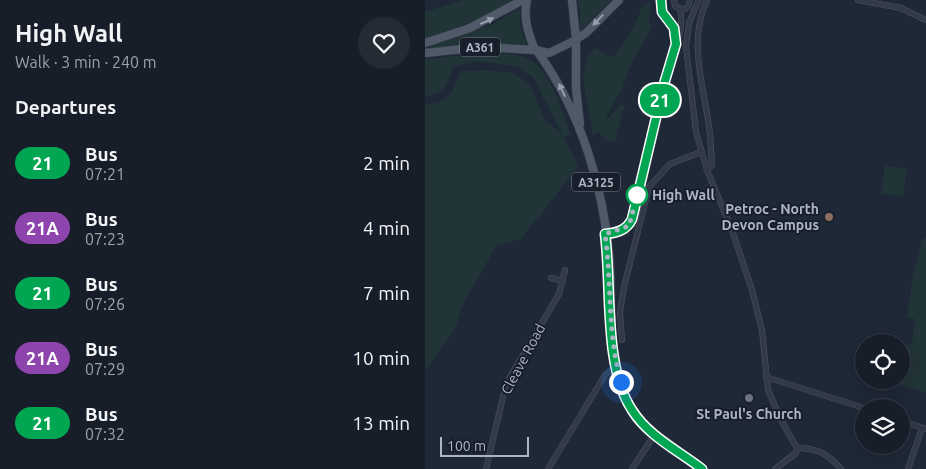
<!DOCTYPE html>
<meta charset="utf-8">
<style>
:root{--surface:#171e29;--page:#242b35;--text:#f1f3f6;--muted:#9ea2a8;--line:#363c46}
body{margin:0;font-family:Ubuntu,sans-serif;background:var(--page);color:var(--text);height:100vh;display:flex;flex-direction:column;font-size:19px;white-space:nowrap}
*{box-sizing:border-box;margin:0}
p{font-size:16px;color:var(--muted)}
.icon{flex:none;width:28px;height:28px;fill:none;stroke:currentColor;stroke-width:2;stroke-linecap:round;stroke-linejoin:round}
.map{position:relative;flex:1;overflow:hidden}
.details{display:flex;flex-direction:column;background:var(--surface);width:425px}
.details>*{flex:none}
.badge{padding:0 10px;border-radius:16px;font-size:18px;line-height:32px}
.buttons{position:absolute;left:430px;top:334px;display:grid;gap:10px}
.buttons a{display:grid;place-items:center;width:55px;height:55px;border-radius:50%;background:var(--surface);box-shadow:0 5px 20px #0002,0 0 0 1px var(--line);font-size:25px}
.scale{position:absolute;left:15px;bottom:12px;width:89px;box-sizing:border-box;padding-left:5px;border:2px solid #acb5c4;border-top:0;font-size:14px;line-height:18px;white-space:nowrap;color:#acb5c4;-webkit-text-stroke:4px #181f2b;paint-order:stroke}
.you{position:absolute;width:25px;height:25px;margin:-12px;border:4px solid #fff;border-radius:50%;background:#1a73e8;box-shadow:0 0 0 8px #1a73e833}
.map>.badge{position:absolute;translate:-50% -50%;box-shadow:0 0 0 2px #fff}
h2{padding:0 15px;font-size:19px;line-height:45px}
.round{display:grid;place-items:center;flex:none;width:52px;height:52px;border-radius:26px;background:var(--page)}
.overview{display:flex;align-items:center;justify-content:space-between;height:85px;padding:0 15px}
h1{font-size:24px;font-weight:700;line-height:38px}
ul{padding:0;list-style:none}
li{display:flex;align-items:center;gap:15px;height:65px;padding:0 15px}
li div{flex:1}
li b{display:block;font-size:19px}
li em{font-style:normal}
li .badge{min-width:55px;font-weight:700;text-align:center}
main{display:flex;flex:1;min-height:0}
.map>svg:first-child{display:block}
.green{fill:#213438}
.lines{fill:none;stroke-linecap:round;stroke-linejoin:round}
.minor-casing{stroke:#4d5562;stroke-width:6}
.primary-casing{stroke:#3c4351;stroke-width:9}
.minor{stroke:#323a47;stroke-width:5}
.primary{stroke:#505968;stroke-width:8}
.oneway{fill:#959ead}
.line-casing{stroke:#fff;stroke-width:11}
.line{stroke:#00a651;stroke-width:8}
.walk{stroke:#acb5c4;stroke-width:5;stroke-dasharray:0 9}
.stop-dot{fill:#fff;stroke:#00a651;stroke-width:2.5}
.education-dot{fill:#8d6e63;stroke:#181f2b;stroke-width:2}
.worship-dot{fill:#6b7280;stroke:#181f2b;stroke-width:2}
.labels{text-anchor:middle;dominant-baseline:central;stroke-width:4;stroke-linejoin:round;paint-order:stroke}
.shield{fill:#181f2b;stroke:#808896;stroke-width:1}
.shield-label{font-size:12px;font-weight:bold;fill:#acb5c4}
.stop-label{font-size:14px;font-weight:bold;fill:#acb5c4;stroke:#181f2b;text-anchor:start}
.poi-label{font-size:14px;font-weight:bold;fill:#acb5c4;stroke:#181f2b;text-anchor:end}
.street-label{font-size:14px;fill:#acb5c4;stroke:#181f2b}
</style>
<main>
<section class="details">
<div class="overview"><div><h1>High Wall</h1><p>Walk · 3 min · 240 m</p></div><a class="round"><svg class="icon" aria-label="heart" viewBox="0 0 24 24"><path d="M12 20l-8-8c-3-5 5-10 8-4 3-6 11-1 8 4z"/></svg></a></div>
<h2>Departures</h2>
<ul>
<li><span class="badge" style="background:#00a651;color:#fff">21</span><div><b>Bus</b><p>07:21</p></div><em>2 min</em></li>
<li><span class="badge" style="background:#8e44ad;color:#fff">21A</span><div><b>Bus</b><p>07:23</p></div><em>4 min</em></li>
<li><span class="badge" style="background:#00a651;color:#fff">21</span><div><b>Bus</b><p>07:26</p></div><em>7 min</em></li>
<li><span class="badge" style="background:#8e44ad;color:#fff">21A</span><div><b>Bus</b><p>07:29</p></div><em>10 min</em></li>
<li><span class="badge" style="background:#00a651;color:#fff">21</span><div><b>Bus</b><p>07:32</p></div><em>13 min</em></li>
</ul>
</section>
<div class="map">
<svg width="501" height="469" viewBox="0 0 501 469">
<rect width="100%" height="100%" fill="#1f2837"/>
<g class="green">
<polygon points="38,0 90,0 63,16 0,39 0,12"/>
<polygon points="152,0 187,0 155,31 155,12"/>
<polygon points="226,0 224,22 227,26 204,69 197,89 181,117 184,118 195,105 200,105 190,142 181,141 174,132 168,136 158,79 162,55 172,48 183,56 189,57 208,29 217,7"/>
<polygon points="95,8 95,27 103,47 65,43 0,49 0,47 68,24"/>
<path d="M 51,54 C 67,54 90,51 105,60 C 128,75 137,111 146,135 L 139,137 L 154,166 L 96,239 L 72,245 L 40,300 L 29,331 L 0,370 L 0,104 C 22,104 30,90 35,71 L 60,70 L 89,73 L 105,85 L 120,120 L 138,135 L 108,77 L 92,66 L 52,61 L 28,67 C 24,82 18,96 0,96 L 0,59 Z"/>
<polygon points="460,166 482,168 478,196 456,194"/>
<polygon points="498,237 501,238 501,393 463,381 476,380 476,348 487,343 490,319 482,317 488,277"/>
</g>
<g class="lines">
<defs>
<g id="minor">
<polyline points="249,0 250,6 258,10 263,7 265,0"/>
<polyline points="274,0 264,23 261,47 271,132 282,170 307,230 327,290 337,330 343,390 356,420 372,448 371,453 350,469"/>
<polyline points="433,0 476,8 501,20"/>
<path d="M 282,170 L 287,165 C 286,152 286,139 284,126 C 278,83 263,41 282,0"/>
<path d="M 181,234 L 202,228 L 208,217 C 215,172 228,127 240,83 C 245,63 261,29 255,9"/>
<polyline points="126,278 138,281"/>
<polyline points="197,340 195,312 199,287 224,187 245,164 276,152"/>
<polyline points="341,377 439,408"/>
<polyline points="476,421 501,429"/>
<path d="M 372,448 C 393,448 403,454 416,469"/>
<polyline points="61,469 81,384 134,294 140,270"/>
<polyline points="123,469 180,375 191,366"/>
<polyline points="207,469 230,434"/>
<polyline points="483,469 497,428"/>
</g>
<g id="primary">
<path d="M 102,0 C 98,18 103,33 110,50 L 124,53 L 151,40"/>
<polyline points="147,0 151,39 151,88 155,124"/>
<polyline points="151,39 161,33 194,0"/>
<polyline points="0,43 45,28 98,0"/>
<path d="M 112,51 C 157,113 180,191 185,267 C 187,311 182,373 208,411 C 225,436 254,451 277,469"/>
<polyline points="0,53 58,47 110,50"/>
</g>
</defs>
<use href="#minor" class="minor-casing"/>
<use href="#primary" class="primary-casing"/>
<use href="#minor" class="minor"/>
<use href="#primary" class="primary"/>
</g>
<defs><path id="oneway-solid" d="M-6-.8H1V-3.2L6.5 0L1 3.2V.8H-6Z" transform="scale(1.25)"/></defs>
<g class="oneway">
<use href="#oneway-solid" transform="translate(173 20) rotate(134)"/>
<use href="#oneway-solid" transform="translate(62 21) rotate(-25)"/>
<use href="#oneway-solid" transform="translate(137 90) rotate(-115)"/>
</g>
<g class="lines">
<defs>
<path id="line" d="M 236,0 L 237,12 L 249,28 L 251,44 L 239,84 L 207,219 C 202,230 192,233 180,234 C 187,286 178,366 207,410 C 223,436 254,451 277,469"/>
</defs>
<use href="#line" class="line-casing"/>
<use href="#line" class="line"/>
<path class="walk" d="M 196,382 C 182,333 187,283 180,234 L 204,226 L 213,192 L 212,195"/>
</g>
<circle class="stop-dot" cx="212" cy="195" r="10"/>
<circle class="education-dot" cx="404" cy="217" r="5"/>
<circle class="worship-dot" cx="324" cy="398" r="5"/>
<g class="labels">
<g class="shield">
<rect x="35" y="37.5" width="40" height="19" rx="4"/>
<rect x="147" y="172.5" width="48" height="19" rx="4"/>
</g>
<g class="shield-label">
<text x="55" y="47">A361</text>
<text x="171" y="182">A3125</text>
</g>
<g class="stop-label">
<text x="227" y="195">High Wall</text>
</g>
<g class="poi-label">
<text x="394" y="209">Petroc - North<tspan x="394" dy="16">Devon Campus</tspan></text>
<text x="324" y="414" text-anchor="middle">St Paul's Church</text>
</g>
<g class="street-label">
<text transform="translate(98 359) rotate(-62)">Cleave Road</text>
</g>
</g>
</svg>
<div class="buttons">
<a><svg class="icon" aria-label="locate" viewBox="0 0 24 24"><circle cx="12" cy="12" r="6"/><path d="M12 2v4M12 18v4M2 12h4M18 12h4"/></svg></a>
<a><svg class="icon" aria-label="layers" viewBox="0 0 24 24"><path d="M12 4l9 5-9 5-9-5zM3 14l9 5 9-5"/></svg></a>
</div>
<div class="scale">100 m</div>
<div class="you" style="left:196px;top:382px"></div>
<b class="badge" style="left:235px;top:100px;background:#00a651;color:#fff">21</b>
</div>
</main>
